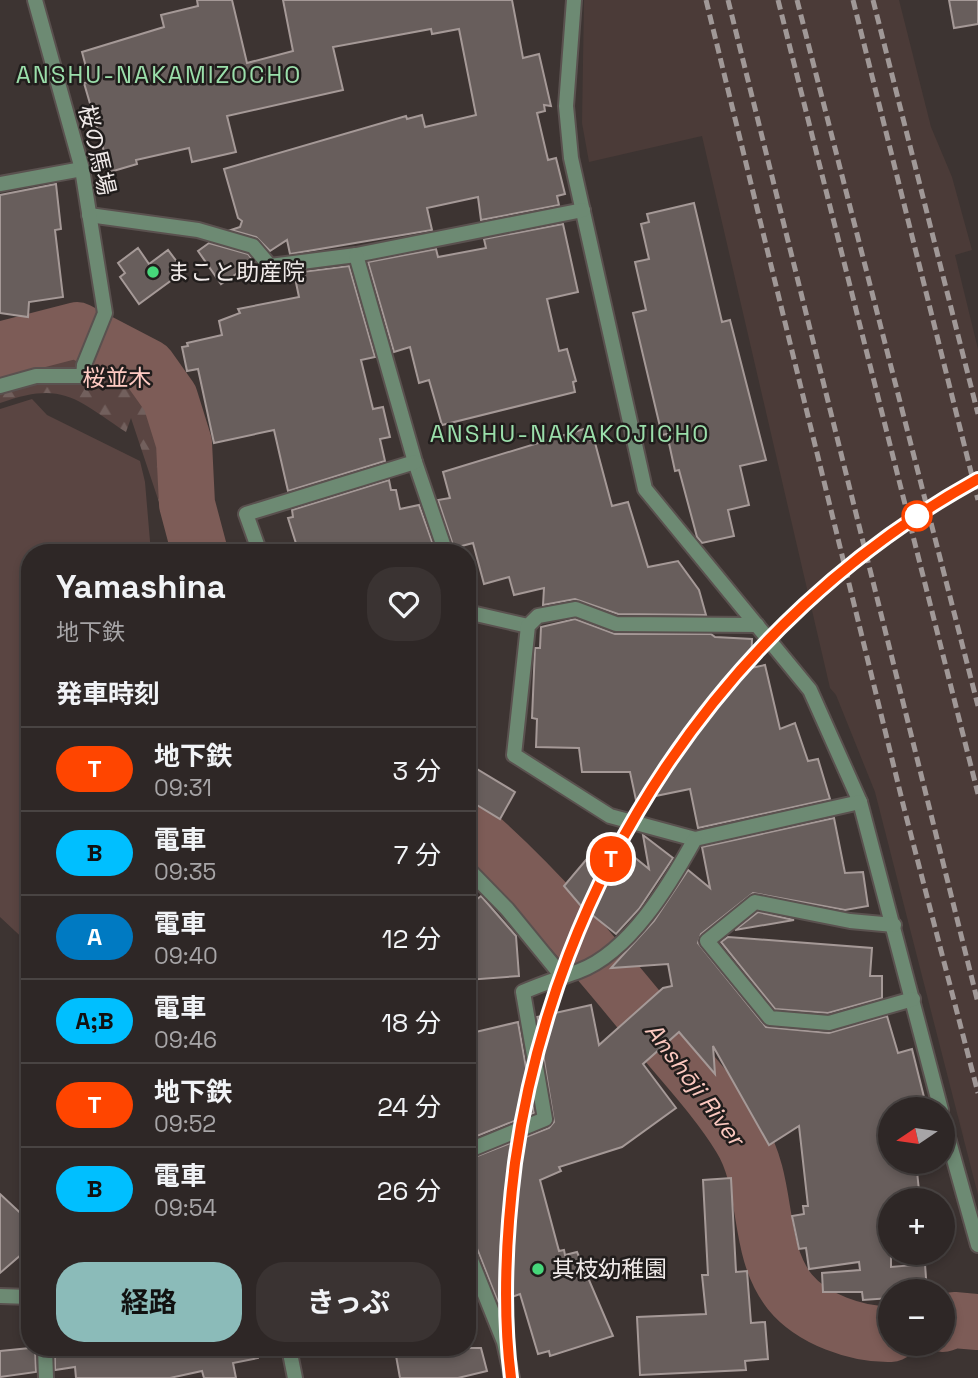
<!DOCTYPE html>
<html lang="ja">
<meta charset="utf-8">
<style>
:root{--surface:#2e2726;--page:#3a3332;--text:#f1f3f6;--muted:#a7a5a7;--line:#494443;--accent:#8bbbb9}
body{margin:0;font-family:"Space Grotesk","Noto Sans JP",sans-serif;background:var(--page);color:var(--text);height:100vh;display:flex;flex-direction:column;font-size:26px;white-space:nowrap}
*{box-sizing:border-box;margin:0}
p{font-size:23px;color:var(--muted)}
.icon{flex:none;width:38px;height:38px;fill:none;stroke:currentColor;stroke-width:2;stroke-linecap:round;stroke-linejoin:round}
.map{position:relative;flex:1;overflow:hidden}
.side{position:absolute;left:21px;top:544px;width:455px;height:812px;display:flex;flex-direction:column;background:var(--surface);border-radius:28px;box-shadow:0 4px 10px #0003,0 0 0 2px var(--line)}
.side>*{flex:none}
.badge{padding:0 14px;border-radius:23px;font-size:24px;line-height:46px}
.needle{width:46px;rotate:257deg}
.controls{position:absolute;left:878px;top:1097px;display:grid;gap:14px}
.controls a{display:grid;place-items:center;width:77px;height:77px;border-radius:50%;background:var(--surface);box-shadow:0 4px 10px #0003,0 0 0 2px var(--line);font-size:35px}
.map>.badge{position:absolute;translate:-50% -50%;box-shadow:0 0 0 4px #fff}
h2{padding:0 35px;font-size:26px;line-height:63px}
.round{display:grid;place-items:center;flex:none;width:74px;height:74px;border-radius:28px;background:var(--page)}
.overview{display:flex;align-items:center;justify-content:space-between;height:119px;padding:0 35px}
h1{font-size:33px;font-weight:700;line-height:52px}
.cta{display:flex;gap:14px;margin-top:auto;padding:14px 35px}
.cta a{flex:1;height:80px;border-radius:28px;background:var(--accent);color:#111;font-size:28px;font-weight:700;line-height:80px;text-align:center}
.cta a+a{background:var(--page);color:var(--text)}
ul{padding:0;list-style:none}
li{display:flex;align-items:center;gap:21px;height:84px;padding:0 35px;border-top:2px solid var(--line)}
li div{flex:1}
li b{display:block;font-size:26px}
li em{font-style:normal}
li .badge{min-width:77px;font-weight:700;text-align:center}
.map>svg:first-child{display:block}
.built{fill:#4b3b38}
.forest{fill:url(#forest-firs)}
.garden{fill:#5a4542}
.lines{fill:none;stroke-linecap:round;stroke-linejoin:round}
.river{stroke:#7d5c57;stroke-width:56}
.building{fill:#685e5c;stroke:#a59997;stroke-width:2}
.street-casing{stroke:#5a514f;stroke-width:18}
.street{stroke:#6d8a73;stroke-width:14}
.rail{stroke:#a09897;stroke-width:5;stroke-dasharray:10 5;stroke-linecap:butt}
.line-casing{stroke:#fff;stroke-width:16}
.line{stroke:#ff4500;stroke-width:10}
.poi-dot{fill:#46d77a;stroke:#211d1c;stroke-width:2.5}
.stop-dot{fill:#fff;stroke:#ff4500;stroke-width:3.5}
.labels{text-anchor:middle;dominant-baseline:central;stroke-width:5;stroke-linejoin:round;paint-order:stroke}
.street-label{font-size:23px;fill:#f0eae9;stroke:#211d1c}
.poi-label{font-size:23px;fill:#f0eae9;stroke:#211d1c;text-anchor:start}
.park-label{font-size:23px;fill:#ffcbc3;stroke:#211d1c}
.neighbourhood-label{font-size:24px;letter-spacing:2px;fill:#9adeaa;stroke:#211d1c}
.water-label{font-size:24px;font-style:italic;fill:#fbc8bf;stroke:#211d1c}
</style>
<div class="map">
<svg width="978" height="1378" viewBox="0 0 978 1378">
<defs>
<pattern id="forest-firs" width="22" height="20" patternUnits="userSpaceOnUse" patternTransform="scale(1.75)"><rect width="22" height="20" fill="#5a4542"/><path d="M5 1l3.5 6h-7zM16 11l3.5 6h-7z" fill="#72605d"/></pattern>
</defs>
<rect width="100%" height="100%" fill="#3d3432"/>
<polygon class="built" points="584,0 899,0 931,127 952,177 972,250 955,255 978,349 978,1195 875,792 836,695 830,688 702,136 589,162 582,123"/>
<path class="forest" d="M 77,330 L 157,345 L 181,400 L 187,504 L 200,553 L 176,553 L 131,418 L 126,432 C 76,399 63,380 0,403 L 0,350 Z"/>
<polygon class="garden" points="32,399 47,415 140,461 145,482 151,553 30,553 30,945 0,917 0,409"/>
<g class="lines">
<g class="river">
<polyline points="0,350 77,330 148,367 170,398 184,443 187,504 200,553"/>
<path d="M 467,826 C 538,887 595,956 654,1028 C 683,1064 716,1098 740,1137 C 770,1184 755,1248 790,1292 C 812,1319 857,1335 891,1334"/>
<polyline points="943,1324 954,1320 978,1322"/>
</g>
</g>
<g class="building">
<polygon points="197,0 232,0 247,63 293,51 283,0 512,0 523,58 539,54 551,106 544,105 545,111 537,113 548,160 556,158 565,194 557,196 559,205 481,220 478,197 427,208 432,230 290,254 287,240 270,251 256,237 231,230 240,227 242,221 238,218 224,169 406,116 407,119 422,115 425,127 476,115 459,29 432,34 431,29 333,47 343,90 227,116 236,152 192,162 189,148 136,160 137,164 110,172 84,83 90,82 82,52 164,27 161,15 198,6"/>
<polygon points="949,0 978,0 978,24 954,28"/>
<polygon points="56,184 61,229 55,230 63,297 29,302 28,317 0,313 0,195"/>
<polygon points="694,203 722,322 730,320 766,460 740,466 749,505 728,510 734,536 702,543 697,537 679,470 675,471 667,434 662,435 633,313 646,310 635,262 649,259 641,224 649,222 647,214"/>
<polygon points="563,224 578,292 547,299 559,351 567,349 576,381 573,382 575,392 442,425 429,380 419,383 410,347 394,352 368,262 436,249 438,257 486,248 484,239"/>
<polygon points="209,243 248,254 254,262 221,284 198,251"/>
<polygon points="138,248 149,264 168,250 184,271 139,304 120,277 125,273 118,263"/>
<polygon points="349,266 375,357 361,360 373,409 383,407 390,437 380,439 385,461 288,491 274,430 214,443 198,369 187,371 182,347 188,346 187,343 222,335 219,321 240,313 238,309 299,297 294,273"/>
<polygon points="584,429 590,440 594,439 612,506 628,502 648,567 678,561 699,590 706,615 618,614 575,599 543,605 544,588 514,595 509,577 484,584 473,543 454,548 438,500 450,498 443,472"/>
<polygon points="389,480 391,490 396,490 400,509 419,505 436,553 299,553 288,518 293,517 292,510"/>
<polygon points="575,619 615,634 711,634 715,637 752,639 751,668 765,665 780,729 795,723 808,761 818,759 830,799 698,828 690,789 636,800 630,772 582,772 579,748 536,747 537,719 532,718 535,648 540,648 541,627"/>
<polygon points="467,763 515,792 500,819 467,799"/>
<polygon points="834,818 845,873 863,872 868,906 845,910 753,893 701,934 698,943 766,1027 829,1033 887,1016 898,1053 912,1049 925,1101 891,1110 891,1162 916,1162 920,1200 891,1200 891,1267 925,1264 927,1292 891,1292 891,1298 863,1300 862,1292 823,1292 822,1273 860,1270 859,1262 809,1269 806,1248 799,1249 792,1216 804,1214 803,1206 808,1206 799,1126 769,1145 713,1046 715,1074 679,1032 643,1064 676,1108 622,1147 559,1167 561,1171 540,1180 559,1251 564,1250 565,1255 577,1252 613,1336 550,1356 549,1351 538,1354 520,1294 498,1302 476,1246 467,1241 467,1160 549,1128 554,1122 537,1017 591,1005 599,1045 663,988 672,986 668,964 611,968 654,921 688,870 710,888 702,847"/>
<polygon points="607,835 649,869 643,835 673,858 639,909 616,934 581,906 564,886"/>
<polygon points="481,896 516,936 519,976 467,980 467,907"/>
<polygon points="758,912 794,920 735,930"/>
<polygon points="728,937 872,948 870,976 882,976 882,998 828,1013 775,1009 721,942"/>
<polygon points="518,1022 534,1113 467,1140 467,1034"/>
<polygon points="731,1178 736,1272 747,1271 751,1323 765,1322 768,1359 745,1361 746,1370 640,1375 637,1317 706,1314 702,1275 708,1275 703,1180"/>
<polygon points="0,1194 30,1222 30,1247 0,1273"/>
<polygon points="30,1348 35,1348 36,1372 0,1377 0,1351"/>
<polygon points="55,1348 257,1348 258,1358 233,1363 236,1378 204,1378 202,1371 170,1378 76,1378 75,1367 55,1370"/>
<polygon points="408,1348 481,1348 487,1371 458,1378 400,1378 395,1350"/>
</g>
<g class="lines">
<defs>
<g id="street">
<polyline points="574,0 566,106 571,158 645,489 810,690 860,802 941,1110"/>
<polyline points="0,184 82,169"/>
<polyline points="89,215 198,230 253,246 270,266 356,255 583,210"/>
<polyline points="356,255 415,462 446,553"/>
<polyline points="0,386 36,376 83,376 84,365 105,313 82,169 35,0"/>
<polyline points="260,553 246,514 415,462"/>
<polyline points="467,612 528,626"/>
<polyline points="757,625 616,624 576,609 538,616 528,626 514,755 610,816 695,839 860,802"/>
<polyline points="467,868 507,909 561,975"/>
<polyline points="894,925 850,921 755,902 707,941 770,1018 829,1023 913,999"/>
<polyline points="943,1120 978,1245"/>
<path d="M 467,1151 L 545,1119 L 523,992 C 541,984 560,978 579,971 C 630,952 670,884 695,839"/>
<polyline points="467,1250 504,1342 512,1378"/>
<polyline points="0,1296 30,1297"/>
<polyline points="45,1348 46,1378"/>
<polyline points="289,1348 295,1378"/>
</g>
</defs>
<use href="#street" class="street-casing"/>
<use href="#street" class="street"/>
<g class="rail">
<polyline points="706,0 904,808 978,1093"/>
<polyline points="728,0 978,1003"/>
<polyline points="778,0 978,794"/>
<polyline points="797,0 978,706"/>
<polyline points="853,0 978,500"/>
<polyline points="873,0 978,414"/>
</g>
</g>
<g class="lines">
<defs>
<path id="line" d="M 511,1378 C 502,1307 506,1234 515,1163 C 555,878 724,619 978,479"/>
</defs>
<use href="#line" class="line-casing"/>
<use href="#line" class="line"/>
</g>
<g class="poi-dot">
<circle cx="153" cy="272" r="7"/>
<circle cx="538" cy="1269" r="7"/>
</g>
<circle class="stop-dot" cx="917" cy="516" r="14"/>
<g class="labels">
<g class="street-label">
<text transform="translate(97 150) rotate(77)">桜の馬場</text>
</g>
<g class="poi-label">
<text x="167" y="272">まこと助産院</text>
<text x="552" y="1269">其枝幼稚園</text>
</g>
<g class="park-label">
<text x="117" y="378">桜並木</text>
</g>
<g class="neighbourhood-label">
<text x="159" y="74">ANSHU-NAKAMIZOCHO</text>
<text x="570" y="433">ANSHU-NAKAKOJICHO</text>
</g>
<g class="water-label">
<text transform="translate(695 1084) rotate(53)">Anshōji River</text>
</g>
</g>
</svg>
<div class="controls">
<a><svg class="needle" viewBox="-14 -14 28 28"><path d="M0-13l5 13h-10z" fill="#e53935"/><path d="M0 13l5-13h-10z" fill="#a7a5a7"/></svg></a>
<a>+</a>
<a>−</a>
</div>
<b class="badge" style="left:611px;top:859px;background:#ff4500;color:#fff">T</b>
<section class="side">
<div class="overview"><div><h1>Yamashina</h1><p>地下鉄</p></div><a class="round"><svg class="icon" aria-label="heart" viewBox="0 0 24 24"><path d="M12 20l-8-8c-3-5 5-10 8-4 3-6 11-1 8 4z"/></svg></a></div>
<h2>発車時刻</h2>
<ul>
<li><span class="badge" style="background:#ff4500;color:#fff">T</span><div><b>地下鉄</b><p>09:31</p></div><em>3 分</em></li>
<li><span class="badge" style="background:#00bfff;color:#111">B</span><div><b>電車</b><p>09:35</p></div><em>7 分</em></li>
<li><span class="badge" style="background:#007ac2;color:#fff">A</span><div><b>電車</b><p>09:40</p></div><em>12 分</em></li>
<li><span class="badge" style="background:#00bfff;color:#111">A;B</span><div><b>電車</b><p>09:46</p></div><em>18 分</em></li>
<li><span class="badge" style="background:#ff4500;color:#fff">T</span><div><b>地下鉄</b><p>09:52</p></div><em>24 分</em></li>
<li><span class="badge" style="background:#00bfff;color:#111">B</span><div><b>電車</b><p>09:54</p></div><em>26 分</em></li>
</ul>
<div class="cta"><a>経路</a><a>きっぷ</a></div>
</section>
</div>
